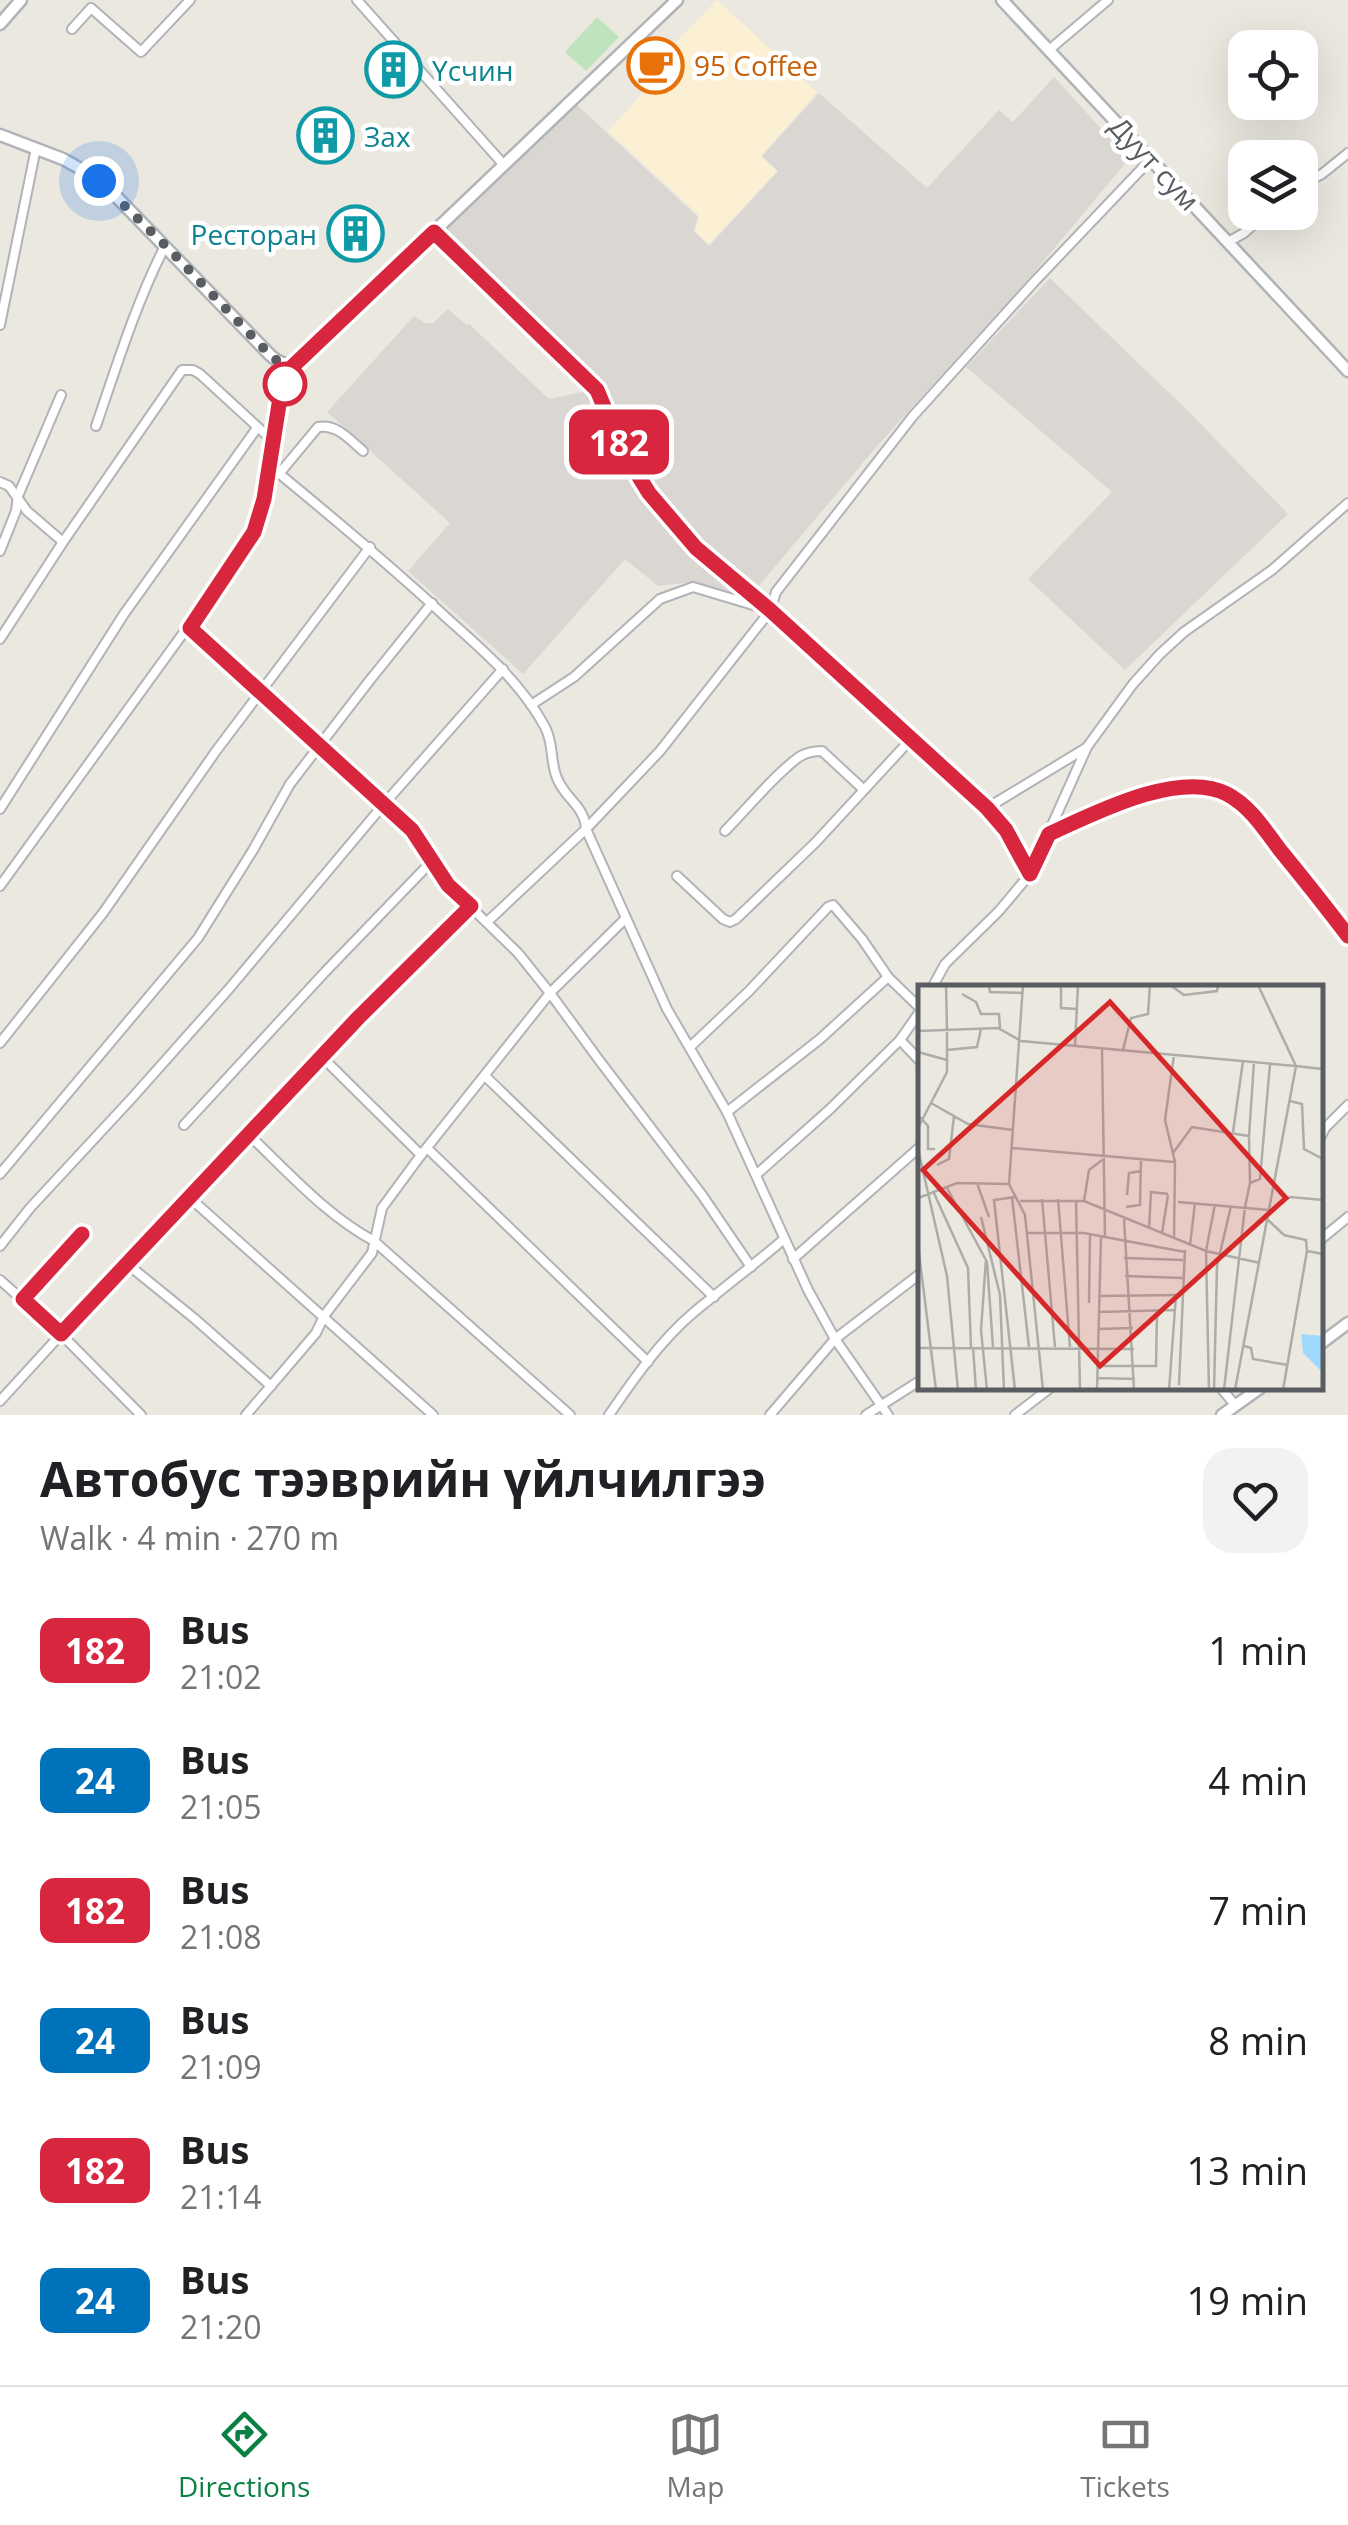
<!DOCTYPE html>
<meta charset="utf-8">
<style>
:root{--surface:#fff;--page:#f2f2f2;--text:#202124;--muted:#757577;--line:#e0e0e0;--accent:#0b8043}
body{margin:0;font-family:"Open Sans",sans-serif;background:var(--page);color:var(--text);height:100vh;display:flex;flex-direction:column;font-size:38px;white-space:nowrap}
*{box-sizing:border-box;margin:0}
p{font-size:32px;color:var(--muted)}
.icon{flex:none;width:55px;height:55px;fill:none;stroke:currentColor;stroke-width:2;stroke-linecap:round;stroke-linejoin:round}
.map{position:relative;height:1415px;overflow:hidden}
.details{display:flex;flex-direction:column;background:var(--surface);flex:1}
.details>*{flex:none}
.badge{padding:0 20px;border-radius:15px;font-size:35px;line-height:65px}
.buttons{position:absolute;left:1228px;top:30px;display:grid;gap:20px}
.buttons a{display:grid;place-items:center;width:90px;height:90px;border-radius:20px;background:var(--surface);box-shadow:0 10px 40px #0002;font-size:50px}
.you{position:absolute;width:50px;height:50px;margin:-25px;border:8px solid #fff;border-radius:50%;background:#1a73e8;box-shadow:0 0 0 15px #1a73e833}
.map>.badge{position:absolute;translate:-50% -50%;box-shadow:0 0 0 5px #fff}
.round{display:grid;place-items:center;flex:none;width:105px;height:105px;border-radius:30px;background:var(--page)}
.head{display:flex;align-items:center;justify-content:space-between;height:170px;padding:0 40px}
h1{font-size:48px;font-weight:700;line-height:75px}
ul{padding:0;list-style:none}
li{display:flex;align-items:center;gap:30px;height:130px;padding:0 40px}
li div{flex:1}
li b{display:block;font-size:38px}
li em{font-style:normal}
li .badge{min-width:110px;font-weight:700;text-align:center}
.dock{display:flex;justify-content:space-around;align-items:center;height:140px;border-top:2px solid var(--line);background:var(--surface);font-size:28px;color:var(--muted)}
.dock a{display:grid;justify-items:center;gap:5px}
.dock .selected{color:var(--accent)}
.map>svg:first-child{display:block}
.commercial{fill:#fcf0d4}
.industrial{fill:#dad7d2}
.green{fill:#bfe3bc}
.lines{fill:none;stroke-linecap:round;stroke-linejoin:round}
.street-casing{stroke:#b1b3b8;stroke-width:12}
.secondary-casing{stroke:#b0b4b8;stroke-width:15}
.street{stroke:#fff;stroke-width:8}
.secondary{stroke:#fff;stroke-width:10}
.line-casing{stroke:#fff;stroke-width:22}
.line{stroke:#d7263d;stroke-width:15}
.walk{stroke:#595d61;stroke-width:10;stroke-dasharray:0 18}
.stop-dot{fill:#fff;stroke:#d7263d;stroke-width:5}
.labels{text-anchor:middle;dominant-baseline:central;stroke-width:9;stroke-linejoin:round;paint-order:stroke}
.food-label{font-size:28px;fill:#c56008;stroke:#fff;text-anchor:start}
.culture-label{font-size:28px;fill:#0d838f;stroke:#fff;text-anchor:start}
.street-label{font-size:28px;fill:#595d61;stroke:#fff}
.inset-road{fill:none;stroke:#adaca9;stroke-width:2.5}
.view{fill:#d62828;fill-opacity:0.15;stroke:#d62828;stroke-width:5}
.inset-edge{fill:none;stroke:#595d61;stroke-width:5}
</style>
<div class="map">
<svg width="1348" height="1415" viewBox="0 0 1348 1415">
<rect width="100%" height="100%" fill="#ebe8e0"/>
<polygon class="commercial" points="717,0 817,92 761,156 777,171 709,244 695,231 699,215 608,131 666,68 659,60"/>
<g class="industrial">
<polygon points="1054,77 1129,159 1026,282 878,445 745,602 691,582 658,586 625,559 523,674 408,571 450,523 327,412 414,316 425,323 433,323 448,309 467,325 469,324 549,399 605,387 445,231 577,105 698,217 694,231 709,246 778,171 762,156 819,93 927,188 999,110 1013,122"/>
<polygon points="1050,278 1189,412 1288,514 1125,670 1028,579 1112,492 966,367"/>
</g>
<polygon class="green" points="597,17 619,37 586,71 565,52"/>
<g class="lines">
<defs>
<g id="street">
<polyline points="357,0 504,165"/>
<polyline points="72,29 91,8 141,52 190,0"/>
<polyline points="1049,50 1108,0"/>
<polyline points="1300,186 1322,174 1348,153"/>
<polyline points="434,231 597,389 623,452 649,493 696,548 770,611 987,808 1006,830 1030,874"/>
<polyline points="1228,242 1244,233 1268,212"/>
<polyline points="0,325 36,148"/>
<path d="M 96,426 C 117,365 136,303 165,246"/>
<path d="M 270,466 C 331,516 391,566 449,620 C 485,652 522,684 545,727 C 554,744 550,762 557,778 C 565,799 585,806 586,829 L 667,1009 L 727,1112 L 808,1290 L 835,1339 L 888,1415"/>
<path d="M 279,474 L 318,427 C 337,424 349,439 363,451"/>
<polyline points="0,482 9,486 27,511 63,542"/>
<polyline points="0,551 16,511 18,496 61,395"/>
<polyline points="189,627 413,830 448,885 518,953 550,993 599,1060 702,1195 751,1267"/>
<polyline points="0,639 63,542 182,370 193,370 200,374 274,442"/>
<polyline points="531,705 574,677 660,599 693,587 763,608"/>
<polyline points="987,808 1086,748"/>
<polyline points="0,809 124,614 257,428"/>
<path d="M 725,831 C 747,809 774,775 799,757 C 807,752 814,751 822,751 L 863,789"/>
<path d="M 1049,834 C 1093,814 1180,769 1227,794 C 1252,807 1268,835 1285,856 C 1306,882 1327,909 1348,935"/>
<polyline points="677,876 723,919 730,922 736,919 816,842 911,739"/>
<path d="M 0,886 L 250,541 C 277,487 268,422 292,367"/>
<polyline points="487,922 586,829 660,751 770,611 776,592 913,416 1035,281 1151,159"/>
<polyline points="932,988 945,964 999,911 1030,874 1087,747 1133,684 1160,654 1184,632 1272,570 1348,503"/>
<polyline points="900,1040 921,1062"/>
<polyline points="0,1043 103,913 216,751 370,547"/>
<polyline points="690,1047 749,991 828,907 833,905 862,939 888,977"/>
<polyline points="322,1057 421,1155"/>
<polyline points="485,1076 714,1297"/>
<polyline points="727,1112 820,1039 888,977 921,1009"/>
<polyline points="184,1125 325,972 433,860"/>
<path d="M 249,1135 C 289,1173 326,1215 374,1241 L 570,1415"/>
<polyline points="1320,1138 1325,1128 1348,1105"/>
<polyline points="427,1148 648,1362"/>
<polyline points="0,1174 198,938 253,850 290,784 370,680 432,603"/>
<polyline points="757,1174 830,1109 900,1040 921,1010"/>
<polyline points="190,1198 433,1415"/>
<polyline points="1320,1240 1348,1217"/>
<polyline points="0,1246 30,1208 132,1098 228,990 384,804 503,669"/>
<polyline points="793,1259 921,1146"/>
<polyline points="126,1263 195,1319 271,1386"/>
<polyline points="0,1280 61,1334 141,1415"/>
<polyline points="23,1299 82,1234"/>
<polyline points="1221,1388 1235,1405"/>
<polyline points="0,1401 126,1263 190,1198 358,1018 471,907"/>
<polyline points="246,1415 316,1333 324,1316 372,1253 382,1208 421,1155 550,993 626,918"/>
<path d="M 609,1415 C 633,1380 660,1341 693,1313 C 723,1288 754,1265 784,1239"/>
<polyline points="770,1415 835,1339 921,1273"/>
<polyline points="866,1415 921,1380"/>
<polyline points="1015,1415 1050,1388"/>
</g>
<g id="secondary">
<polyline points="1002,0 1348,371"/>
<polyline points="0,24 21,0"/>
<polyline points="0,135 63,159 90,174 108,188 270,355 276,360 292,367 677,0"/>
<polyline points="1320,1344 1348,1323"/>
<polyline points="1222,1415 1260,1388"/>
</g>
</defs>
<use href="#street" class="street-casing"/>
<use href="#secondary" class="secondary-casing"/>
<use href="#street" class="street"/>
<use href="#secondary" class="secondary"/>
</g>
<g class="lines">
<defs>
<path id="line" d="M 82,1234 L 23,1299 L 61,1334 L 358,1018 L 471,906 L 448,885 L 412,830 L 190,628 L 254,532 L 264,499 L 280,398 L 292,367 L 434,232 L 597,390 L 623,452 L 636,472 L 649,493 L 696,548 L 770,610 L 987,808 L 1006,830 L 1030,874 L 1049,834 C 1093,814 1179,769 1227,794 C 1250,806 1265,830 1280,850 C 1303,878 1326,907 1348,936"/>
</defs>
<use href="#line" class="line-casing"/>
<use href="#line" class="line"/>
<polyline class="walk" points="99,181 166,246 270,355 276,360 292,367 285,384"/>
</g>
<defs>
<symbol id="cafe-ring" viewBox="-11 -11 22 22"><circle r="9.5" fill="#fff" stroke="#e8710a" stroke-width="1.5"/><path d="M-5.5-4.5H6V0H3Q3 3.5 0 3.5H-2.5Q-5.5 3.5-5.5 0ZM3-3.2v2h1.7v-2ZM-6 4.5H4V6H-6Z" fill="#e8710a"/></symbol>
<symbol id="building-ring" viewBox="-11 -11 22 22"><circle r="9.5" fill="#fff" stroke="#0f9aa8" stroke-width="1.5"/><path d="M-4-6H4V6H1V3H-1V6H-4ZM-2.5-4.3h1.7v1.8h-1.7ZM.8-4.3h1.7v1.8H.8ZM-2.5-1h1.7V.8h-1.7ZM.8-1h1.7V.8H.8Z" fill="#0f9aa8"/></symbol>
</defs>
<g fill-rule="evenodd">
<use href="#cafe-ring" x="624" y="34" width="63" height="63"/>
<use href="#building-ring" x="362" y="38" width="63" height="63"/>
<use href="#building-ring" x="294" y="104" width="63" height="63"/>
<use href="#building-ring" x="324" y="202" width="63" height="63"/>
</g>
<circle class="stop-dot" cx="285" cy="384" r="20"/>
<g class="labels">
<g class="food-label">
<text x="694" y="65">95 Coffee</text>
</g>
<g class="culture-label">
<text x="432" y="70">Үсчин</text>
<text x="364" y="136">Зах</text>
<text x="317" y="234" text-anchor="end">Ресторан</text>
</g>
<g class="street-label">
<text transform="translate(1155 163) rotate(47)">Дуут сум</text>
</g>
</g>
<g transform="translate(918 985)">
<rect width="405" height="405" fill="#ebe8e0"/>
<path d="M 383,349 L 405,351 L 405,388 L 385,368 Z" fill="#9fd9fd"/>
<path class="inset-road" d="M 28,0 L 29,45M 71,0 L 72,7 L 105,8M 105,0 L 91,199 L 107,230 L 125,405M 143,0 L 143,23 L 159,24M 252,0 L 266,10 L 299,6 L 300,0M 340,0 L 378,81 L 405,84M 44,9 L 58,17 L 63,29 L 81,29 L 82,43M 0,46 L 80,43 L 103,56 L 378,81 L 317,405M 157,61 L 160,0M 184,64 L 187,252M 29,65 L 59,62 L 63,44M 205,65 L 213,33 L 230,29 L 232,0M 0,67 L 29,75M 256,70 L 247,135 L 257,177 L 256,253M 372,116 L 384,119 L 386,164 L 405,174M 13,118 L 50,139 L 95,145M 0,130 L 10,141 L 10,164 L 17,164M 0,143 L 29,87 L 29,45M 315,147 L 325,76M 331,151 L 332,198M 94,163 L 256,177M 0,164 L 29,291 L 40,405M 255,168 L 274,142 L 331,151 L 336,77M 19,180 L 31,174 L 36,131M 59,198 L 71,232M 28,201 L 69,277 L 75,362M 15,206 L 50,283 L 53,363M 209,210 L 211,188 L 223,186M 94,212 L 111,362M 97,212 L 76,215 L 97,405M 0,213 L 39,198 L 91,199M 124,214 L 137,362M 140,214 L 152,362M 158,215 L 162,405M 102,216 L 166,216 L 288,266 L 342,278M 166,216 L 171,185 L 184,175M 260,217 L 351,225M 364,217 L 372,212 L 405,215M 208,222 L 222,220 L 223,174M 63,232 L 82,310 L 86,405M 206,234 L 216,405M 350,235 L 366,250 L 388,255 L 389,266 L 405,269M 231,244 L 233,207 L 250,209M 110,248 L 166,248 L 267,267M 244,248 L 250,210M 0,260 L 18,405M 272,260 L 277,218M 206,273 L 265,275M 68,274 L 63,345 L 69,405M 207,291 L 265,293M 181,311 L 260,310M 171,318 L 172,250M 181,327 L 256,325M 180,344 L 215,343M 326,361 L 333,363 L 335,374 L 370,380M 55,362 L 58,405M 0,363 L 216,364M 180,381 L 238,381 L 239,327M 180,393 L 217,394M 261,400 L 267,265M 179,405 L 183,252M 251,405 L 258,310M 291,405 L 288,266 L 297,219M 296,405 L 299,281 L 313,221M 306,405 L 327,222 L 332,198 L 342,194 L 352,79M 365,405 L 389,266"/>
<path class="view" d="M 192,17 L 368,213 L 182,381 L 5,185 Z"/>
<rect width="405" height="405" class="inset-edge"/>
</g>
</svg>
<div class="buttons">
<a><svg class="icon" aria-label="locate" viewBox="0 0 24 24"><circle cx="12" cy="12" r="6"/><path d="M12 2v4M12 18v4M2 12h4M18 12h4"/></svg></a>
<a><svg class="icon" aria-label="layers" viewBox="0 0 24 24"><path d="M12 4l9 5-9 5-9-5zM3 14l9 5 9-5"/></svg></a>
</div>
<div class="you" style="left:99px;top:181px"></div>
<b class="badge" style="left:619px;top:442px;background:#d7263d;color:#fff">182</b>
</div>
<section class="details">
<div class="head"><div><h1>Автобус тээврийн үйлчилгээ</h1><p>Walk · 4 min · 270 m</p></div><a class="round"><svg class="icon" aria-label="heart" viewBox="0 0 24 24"><path d="M12 20l-8-8c-3-5 5-10 8-4 3-6 11-1 8 4z"/></svg></a></div>
<ul>
<li><span class="badge" style="background:#d7263d;color:#fff">182</span><div><b>Bus</b><p>21:02</p></div><em>1 min</em></li>
<li><span class="badge" style="background:#0072bc;color:#fff">24</span><div><b>Bus</b><p>21:05</p></div><em>4 min</em></li>
<li><span class="badge" style="background:#d7263d;color:#fff">182</span><div><b>Bus</b><p>21:08</p></div><em>7 min</em></li>
<li><span class="badge" style="background:#0072bc;color:#fff">24</span><div><b>Bus</b><p>21:09</p></div><em>8 min</em></li>
<li><span class="badge" style="background:#d7263d;color:#fff">182</span><div><b>Bus</b><p>21:14</p></div><em>13 min</em></li>
<li><span class="badge" style="background:#0072bc;color:#fff">24</span><div><b>Bus</b><p>21:20</p></div><em>19 min</em></li>
</ul>
</section>
<nav class="dock">
<a class="selected"><svg class="icon" aria-label="directions" viewBox="0 0 24 24"><path d="M12 3l9 9-9 9-9-9zM9 14v-3h6M13 9l2 2-2 2"/></svg>Directions</a>
<a><svg class="icon" aria-label="map" viewBox="0 0 24 24"><path d="M3 6l6-2 6 2 6-2v14l-6 2-6-2-6 2zM9 4v14M15 6v14"/></svg>Map</a>
<a><svg class="icon" aria-label="tickets" viewBox="0 0 24 24"><path d="M3 7h18v10H3zM15 7v10"/></svg>Tickets</a>
</nav>
